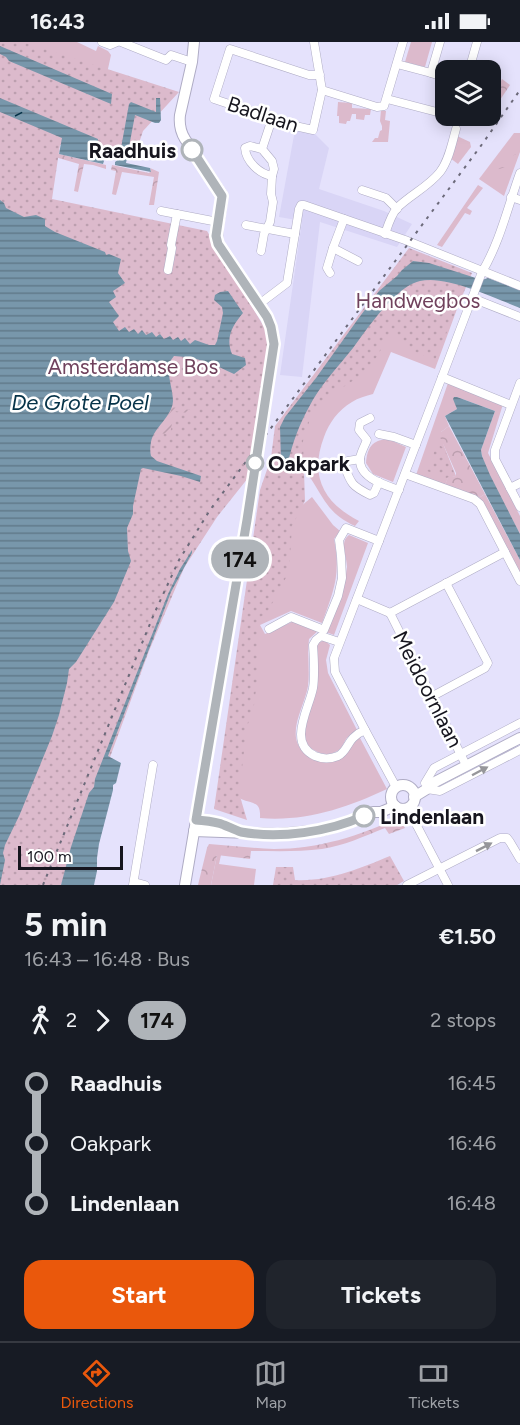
<!DOCTYPE html>
<meta charset="utf-8">
<style>
:root{--surface:#171b24;--page:#20242c;--text:#f1f3f6;--muted:#9ea1a6;--line:#363941;--accent:#ea580c}
body{margin:0;font-family:Figtree,sans-serif;background:var(--page);color:var(--text);height:100vh;display:flex;flex-direction:column;font-size:22px;white-space:nowrap}
*{box-sizing:border-box;margin:0}
p{font-size:20px;color:var(--muted)}
.icon{flex:none;width:33px;height:33px;fill:none;stroke:currentColor;stroke-width:2;stroke-linecap:round;stroke-linejoin:round}
.map{position:relative;height:843px;overflow:hidden}
.side{display:flex;flex-direction:column;background:var(--surface);flex:1}
.side>*{flex:none}
.badge{padding:0 12px;border-radius:20px;font-size:21px;line-height:39px}
.fabs{position:absolute;left:435px;top:18px;display:grid;gap:12px}
.fabs a{display:grid;place-items:center;width:66px;height:66px;border-radius:12px;background:var(--surface);box-shadow:0 3px 15px #0003;font-size:30px}
.scale{position:absolute;left:18px;bottom:15px;width:105px;box-sizing:border-box;padding-left:6px;border:3px solid #16151e;border-top:0;font-size:16px;line-height:21px;white-space:nowrap;color:#16151e;-webkit-text-stroke:4px #fff;paint-order:stroke}
.map>.badge{position:absolute;translate:-50% -50%;box-shadow:0 0 0 3px #fff}
.legs{display:flex;align-items:center;gap:9px;height:66px;padding:0 24px;font-size:20px}
.legs p{margin-inline-start:auto}
.headline{display:flex;align-items:center;justify-content:space-between;height:102px;padding:0 24px}
h1{font-size:33px;font-weight:700;line-height:45px}
.cta{display:flex;gap:12px;margin-top:auto;padding:12px 24px}
.cta a{flex:1;height:69px;border-radius:18px;background:var(--accent);color:#fff;font-size:24px;font-weight:700;line-height:69px;text-align:center}
.cta a+a{background:var(--page);color:var(--text)}
ul{padding:0 24px;list-style:none}
li{display:flex;align-items:center;gap:21px;height:60px;font-size:22px}
li i{display:grid;place-items:center;width:9px;height:100%;margin:0 8px;background:currentColor}
li i::after{content:'';width:15px;height:15px;margin:-8px;border:4px solid;border-radius:50%;background:var(--surface)}
li p{margin-inline-start:auto}
li:first-child i{background:linear-gradient(#0000 50%,currentColor 0)}
li:last-child i{background:linear-gradient(currentColor 50%,#0000 0)}
.status{display:flex;justify-content:space-between;align-items:center;height:42px;padding:0 30px;background:var(--surface);direction:ltr}
.status svg{height:16px;fill:currentColor}
.tab-bar{display:flex;justify-content:space-around;align-items:center;height:84px;border-top:2px solid var(--line);background:var(--surface);font-size:16px;color:var(--muted)}
.tab-bar a{display:grid;justify-items:center;gap:3px}
.tab-bar .selected{color:var(--accent)}
.map>svg:first-child{display:block}
.built{fill:#d9d5f6}
.grass{fill:#dcbacc}
.forest{fill:url(#forest-crowns)}
.park{fill:url(#park-dots)}
.garden{fill:url(#garden-furrows)}
.water{fill:url(#water-rules)}
.lines{fill:none;stroke-linecap:round;stroke-linejoin:round}
.ferry{stroke:#053248;stroke-width:1.5;stroke-dasharray:8 6;stroke-linecap:butt}
.street-casing{stroke:#afacc5;stroke-width:9}
.secondary-casing{stroke:#afacc5;stroke-width:12}
.street{stroke:#fff;stroke-width:8}
.secondary{stroke:#fff;stroke-width:10}
.rail{stroke:#6c6a7a;stroke-width:2;stroke-dasharray:3 6;stroke-linecap:butt}
.oneway{fill:#96969a}
.line-1-casing{stroke:#fff;stroke-width:14}
.line-1{stroke:#afb4b9;stroke-width:9}
.stop-1-dot{fill:#fff;stroke:#afb4b9;stroke-width:3}
.labels{text-anchor:middle;dominant-baseline:central;stroke-width:5;stroke-linejoin:round;paint-order:stroke}
.street-label{font-size:21px;fill:#16151e;stroke:#fff}
.stop-label{font-size:21px;font-weight:bold;fill:#16151e;stroke:#fff;text-anchor:start}
.park-label{font-size:21px;fill:#71425d;stroke:#fff}
.water-label{font-size:22px;font-style:italic;fill:#053248;stroke:#fff}
</style>
<div class="status"><b>16:43</b><svg viewBox="0 0 49 12"><path d="M0 12V9h3v3zM5 12V6h3v6zM10 12V3h3v9zM15 12V0h3v12zM26 1h20v11H26zM47 4h2v5h-2z"/></svg></div>
<div class="map">
<svg width="520" height="843" viewBox="0 0 520 843">
<defs>
<pattern id="forest-crowns" width="20" height="18" patternUnits="userSpaceOnUse" patternTransform="scale(1.5)"><rect width="20" height="18" fill="#dcbacc"/><path d="M2 6a3 3 0 1 1 6 0M12 15a3 3 0 1 1 6 0" fill="none" stroke="#bc9faf"/></pattern>
<pattern id="park-dots" width="8" height="8" patternUnits="userSpaceOnUse" patternTransform="scale(1.5)"><rect width="8" height="8" fill="#dcbacc"/><path d="M2 2h.1M6 6h.1" fill="none" stroke="#bc9faf" stroke-width="1.8" stroke-linecap="round"/></pattern>
<pattern id="garden-furrows" width="10" height="10" patternUnits="userSpaceOnUse" patternTransform="scale(1.5)"><rect width="10" height="10" fill="#dcbacc"/><path d="M-1 1l2-2M0 10L10 0M9 11l2-2" fill="none" stroke="#bc9faf"/></pattern>
<pattern id="water-rules" width="6" height="5" patternUnits="userSpaceOnUse" patternTransform="scale(1.5)"><rect width="6" height="5" fill="#7897ab"/><path d="M0 2.5h6" fill="none" stroke="#617a8b"/></pattern>
</defs>
<rect width="100%" height="100%" fill="#e5e2fc"/>
<polygon class="built" points="295,88 314,91 329,106 319,147 384,169 412,182 397,205 320,180 302,335 280,333 302,179 279,175"/>
<g class="grass">
<polygon points="16,0 77,0 96,9 98,4 108,9 111,13 106,36"/>
<polygon points="411,0 432,0 425,25 405,20"/>
<polygon points="338,60 352,61 352,66 371,67 370,73 365,73 364,78 356,77 356,72 352,72 350,79 347,79 346,82 339,81 339,74 337,74"/>
<polygon points="381,68 386,69 385,78 390,79 388,100 372,100 375,96 378,96 380,89 382,88 382,84 380,79"/>
<polygon points="514,91 520,91 520,110 504,154 479,137"/>
<polygon points="457,94 470,100 471,105 458,122 450,116"/>
<polygon points="478,143 483,146 467,166 472,169 470,173 465,171 442,205 437,203"/>
<path d="M 461,256 L 435,327 L 391,310 L 373,352 C 366,354 358,356 352,360 C 338,368 329,381 324,395 C 309,434 324,461 359,479 L 355,484 C 331,473 326,461 313,440 C 310,435 305,430 303,424 C 299,412 299,398 298,386 L 365,299 Z"/>
<path d="M 448,341 L 503,362 L 488,411 L 520,474 L 520,492 C 510,472 483,428 481,408 L 495,369 L 457,355 L 454,355 L 457,367 L 445,374 L 449,384 L 441,390 L 444,404 L 456,434 L 448,436 L 445,443 L 416,433 Z"/>
<path d="M 388,397 L 406,405 L 393,440 L 373,432 L 366,421 C 367,406 372,398 388,397 Z"/>
<polygon points="485,452 520,518 520,532 477,457"/>
<path d="M 312,455 L 333,483 L 340,489 L 334,497 C 341,532 334,548 322,581 L 291,569 L 260,583 L 265,592 L 294,579 L 319,588 L 309,597 C 307,613 310,629 308,644 C 304,667 283,695 307,713 C 314,718 324,721 333,719 C 347,717 349,701 360,696 L 387,747 C 347,766 304,780 260,776 C 261,759 253,762 241,757 C 238,755 235,753 232,751 L 258,555 L 294,470 Z"/>
<path d="M 349,493 L 368,501 L 334,593 L 326,590 C 334,569 345,547 347,525 C 347,514 339,500 349,493 Z"/>
<path d="M 324,598 L 330,603 L 326,618 L 328,631 L 357,688 C 354,690 351,691 349,694 C 345,697 344,702 341,706 C 329,718 312,710 304,699 L 317,602 Z"/>
<polygon points="217,813 221,813 219,822 256,827 254,843 211,843"/>
</g>
<g class="forest">
<polygon points="502,37 510,43 490,73 491,58"/>
<polygon points="516,95 518,107 516,112 508,116 506,125 495,128 493,137 486,138 488,132"/>
<polygon points="55,112 59,112 106,123 106,127 93,123 84,122 78,150 74,149 79,122 55,115"/>
<polygon points="112,123 149,131 151,129 150,126 159,130 154,163 149,163 154,135 122,130 116,153 112,152 116,129 111,128"/>
<polygon points="449,384 485,452 477,457 445,443 448,435 456,434 456,431 440,395 441,390"/>
<path d="M 399,775 L 405,786 L 389,792 L 385,786 C 365,794 343,804 322,807 C 299,810 275,809 251,809 L 250,817 L 217,813 L 211,843 L 198,843 L 207,806 L 209,802 C 231,804 252,806 274,807 C 317,807 361,794 399,775 Z"/>
</g>
<g class="park">
<polygon points="0,0 23,0 179,50 143,89 134,116 60,103 52,157 207,189 270,295 252,431 217,475 184,526 149,609 77,805 61,843 0,843"/>
<polygon points="409,206 472,231 435,318 408,307 390,292 376,316 357,336 325,357 311,374 303,399 305,459 292,484 289,530 267,571 259,576 258,632 254,663 247,685 239,751 247,778 214,767 260,448 271,416 275,384"/>
<polygon points="437,402 444,406 455,433 446,436 427,429"/>
<path d="M 390,814 L 404,839 L 397,843 L 273,843 L 276,825 L 293,825 L 295,838 C 328,840 361,826 390,814 Z"/>
</g>
<polygon class="garden" points="171,365 196,369 195,372 174,369 170,393 156,390 171,369"/>
<g class="water">
<polygon points="0,4 112,52 111,62 9,19 6,15 0,12"/>
<path d="M 0,56 L 98,97 C 98,109 92,109 104,119 L 103,122 L 59,112 L 62,96 L 0,70 Z"/>
<polygon points="156,56 160,56 161,78 159,81 155,81 135,73 126,121 150,126 151,130 115,123 115,120 119,117 129,62 131,60 156,70"/>
<path d="M 0,158 L 4,161 L 6,166 L 24,175 L 36,173 L 45,177 L 45,184 L 55,190 L 105,210 L 106,213 L 109,212 L 121,217 L 118,231 L 125,241 L 113,249 L 116,255 L 109,260 L 119,274 L 113,280 L 119,289 L 125,285 L 129,290 L 134,287 L 138,292 L 142,288 L 146,293 L 152,290 L 156,295 L 160,292 L 164,297 L 170,294 L 173,298 L 178,295 L 181,299 L 185,296 L 190,302 L 195,298 L 209,303 L 215,303 L 217,299 L 223,271 L 222,265 L 214,258 L 215,253 L 220,250 L 228,249 L 243,271 C 233,283 225,295 232,312 L 245,316 L 246,323 L 234,332 C 213,322 198,315 174,314 C 163,326 173,344 173,359 C 172,375 154,385 151,400 C 150,405 150,410 151,414 L 157,419 L 201,434 L 200,440 L 181,434 L 143,426 L 141,427 L 133,464 L 133,472 L 127,486 L 128,509 L 131,519 L 114,560 L 76,620 L 69,627 L 67,641 L 59,673 L 52,694 L 20,772 L 5,803 L 3,811 L 5,818 L 0,843 Z"/>
<path d="M 413,219 L 429,221 L 482,238 L 488,236 L 520,248 L 520,266 C 494,256 447,233 420,239 C 411,241 403,247 397,253 C 380,268 366,288 353,306 C 338,325 320,343 309,365 C 299,383 293,400 288,420 L 281,419 L 280,385 L 285,375 L 316,336 L 358,277 L 379,249 L 397,234 L 402,228 Z"/>
<polygon points="454,355 457,355 495,369 481,408 482,414 490,433 520,492 520,518 445,374 457,367 453,357"/>
<polygon points="192,508 192,511 171,550 108,714 121,721 116,741 113,743 113,748 99,802 97,816 97,829 94,843 61,843 71,805 89,751 94,745 95,737 168,552 180,527"/>
</g>
<g class="lines">
<polyline class="ferry" points="15,74 27,68"/>
<defs>
<g id="street">
<polyline points="102,0 110,3 117,0"/>
<polyline points="121,0 166,18 171,13 192,20"/>
<polyline points="314,0 322,48 313,88 295,84 214,57 230,7 309,33 320,33"/>
<polyline points="397,22 431,31 440,0"/>
<polyline points="469,28 477,0"/>
<polyline points="431,31 446,36"/>
<polyline points="322,48 377,65 384,64 403,0"/>
<polyline points="387,57 437,70"/>
<path d="M 262,107 L 250,104 L 245,106 C 246,120 260,132 272,134"/>
<polyline points="362,148 386,156 397,167"/>
<polyline points="511,155 520,158"/>
<polyline points="161,169 218,180"/>
<polyline points="246,183 295,192"/>
<path d="M 385,192 C 388,183 391,173 397,166 C 410,153 428,145 440,130 C 449,118 452,101 456,87"/>
<polyline points="333,206 358,219"/>
<polyline points="261,209 264,192 270,180 273,160 271,152 272,134 274,127 272,119 262,107 272,77"/>
<polyline points="168,228 172,206 171,203 177,172"/>
<polyline points="330,231 327,226 333,206 344,177"/>
<polyline points="472,256 520,275"/>
<polyline points="258,263 287,241 299,167 301,163 304,163 405,198 520,244"/>
<polyline points="520,341 495,408 495,417 520,465"/>
<path d="M 511,363 L 442,335 L 482,230 C 500,200 508,164 520,131"/>
<path d="M 370,376 L 360,381 L 359,388 L 367,398 C 365,403 361,410 360,416 C 358,436 385,443 399,448"/>
<polyline points="379,392 394,395 416,403"/>
<path d="M 360,417 L 348,419 L 344,423 C 351,442 352,444 370,453 L 374,451 L 379,440"/>
<polyline points="405,432 474,457 480,462 520,539"/>
<polyline points="510,446 520,441"/>
<polyline points="357,557 390,571"/>
<polyline points="390,571 466,723"/>
<polyline points="390,571 505,510"/>
<polyline points="269,587 291,575 324,588 338,554 342,536 341,514 339,498 346,486 379,499"/>
<path d="M 339,600 L 321,594 L 316,598 L 313,603 C 314,617 315,633 313,646 C 309,667 287,701 315,714 C 322,717 331,717 338,714 C 346,710 347,702 353,696 C 356,693 360,690 365,688"/>
<polyline points="431,655 485,626 488,621 446,541"/>
<polyline points="425,741 434,726 520,681"/>
<polyline points="396,745 365,688 335,630 334,616 442,335"/>
<polyline points="427,747 440,749 520,708"/>
<polyline points="412,762 416,774 416,782"/>
<polyline points="403,766 416,782 448,843"/>
<polyline points="134,840 145,843"/>
<polyline points="133,843 153,723"/>
<polyline points="407,843 500,796 507,796 510,800 520,817"/>
</g>
<g id="secondary">
<circle cx="403" cy="755" r="12"/>
<polyline points="414,755 427,747 435,740 520,696"/>
<polyline points="196,778 221,782 236,788"/>
<polyline points="194,789 278,792 323,788 347,781 373,770 381,770 395,764"/>
<path d="M 185,843 L 247,478 L 274,302 L 271,285 L 267,275 L 218,202 C 214,185 224,168 221,151 L 185,97 C 180,89 179,82 180,73 L 192,20 L 194,0"/>
</g>
</defs>
<use href="#street" class="street-casing"/>
<use href="#secondary" class="secondary-casing"/>
<use href="#street" class="street"/>
<use href="#secondary" class="secondary"/>
<polyline class="rail" points="43,843 154,572 179,518 210,468 483,101 520,48"/>
</g>
<defs><path id="oneway-solid" d="M-6-.8H1V-3.2L6.5 0L1 3.2V.8H-6Z" transform="scale(1.5)"/></defs>
<g class="oneway">
<use href="#oneway-solid" transform="translate(480 729) rotate(-28)"/>
<use href="#oneway-solid" transform="translate(484 805) rotate(-27)"/>
</g>
<g class="lines">
<defs>
<path id="line-1" d="M 192,108 L 222,154 L 216,194 L 218,202 L 267,275 L 271,285 L 274,302 L 247,478 L 196,778 C 205,779 215,779 224,783 C 229,785 235,788 241,790 C 280,797 328,790 364,774"/>
</defs>
<use href="#line-1" class="line-1-casing"/>
<use href="#line-1" class="line-1"/>
</g>
<g class="stop-1-dot">
<circle cx="192" cy="108" r="10"/>
<circle cx="255" cy="421" r="8"/>
<circle cx="364" cy="774" r="10"/>
</g>
<g class="labels">
<g class="street-label">
<text transform="translate(263 72) rotate(18)">Badlaan</text>
<text transform="translate(428 647) rotate(63)">Meidoornlaan</text>
</g>
<g class="stop-label">
<text x="176" y="108" text-anchor="end">Raadhuis</text>
<text x="268" y="421">Oakpark</text>
<text x="380" y="774">Lindenlaan</text>
</g>
<g class="park-label">
<text x="418" y="258">Handwegbos</text>
<text x="133" y="324">Amsterdamse Bos</text>
</g>
<g class="water-label">
<text x="80" y="360">De Grote Poel</text>
</g>
</g>
</svg>
<div class="fabs">
<a><svg class="icon" aria-label="layers" viewBox="0 0 24 24"><path d="M12 4l9 5-9 5-9-5zM3 14l9 5 9-5"/></svg></a>
</div>
<div class="scale">100 m</div>
<b class="badge" style="left:240px;top:517px;background:#afb4b9;color:#111">174</b>
</div>
<section class="side">
<div class="headline"><div><h1>5 min</h1><p>16:43 – 16:48 · Bus</p></div><b>€1.50</b></div>
<div class="legs"><svg class="icon" aria-label="walk" viewBox="0 0 24 24"><circle cx="13" cy="4" r="2"/><path d="M13 8l-2 6 4 7M11 14l-3 7M7 12l3-4h3l4 4"/></svg>2<svg class="icon" aria-label="forward" viewBox="0 0 24 24"><path d="M9 5l7 7-7 7"/></svg><b class="badge" style="background:#afb4b9;color:#111">174</b><p>2 stops</p></div>
<ul>
<li><i style="color:#afb4b9"></i><b>Raadhuis</b><p>16:45</p></li>
<li><i style="color:#afb4b9"></i><span>Oakpark</span><p>16:46</p></li>
<li><i style="color:#afb4b9"></i><b>Lindenlaan</b><p>16:48</p></li>
</ul>
<div class="cta"><a>Start</a><a>Tickets</a></div>
</section>
<nav class="tab-bar">
<a class="selected"><svg class="icon" aria-label="directions" viewBox="0 0 24 24"><path d="M12 3l9 9-9 9-9-9zM9 14v-3h6M13 9l2 2-2 2"/></svg>Directions</a>
<a><svg class="icon" aria-label="map" viewBox="0 0 24 24"><path d="M3 6l6-2 6 2 6-2v14l-6 2-6-2-6 2zM9 4v14M15 6v14"/></svg>Map</a>
<a><svg class="icon" aria-label="tickets" viewBox="0 0 24 24"><path d="M3 7h18v10H3zM15 7v10"/></svg>Tickets</a>
</nav>
